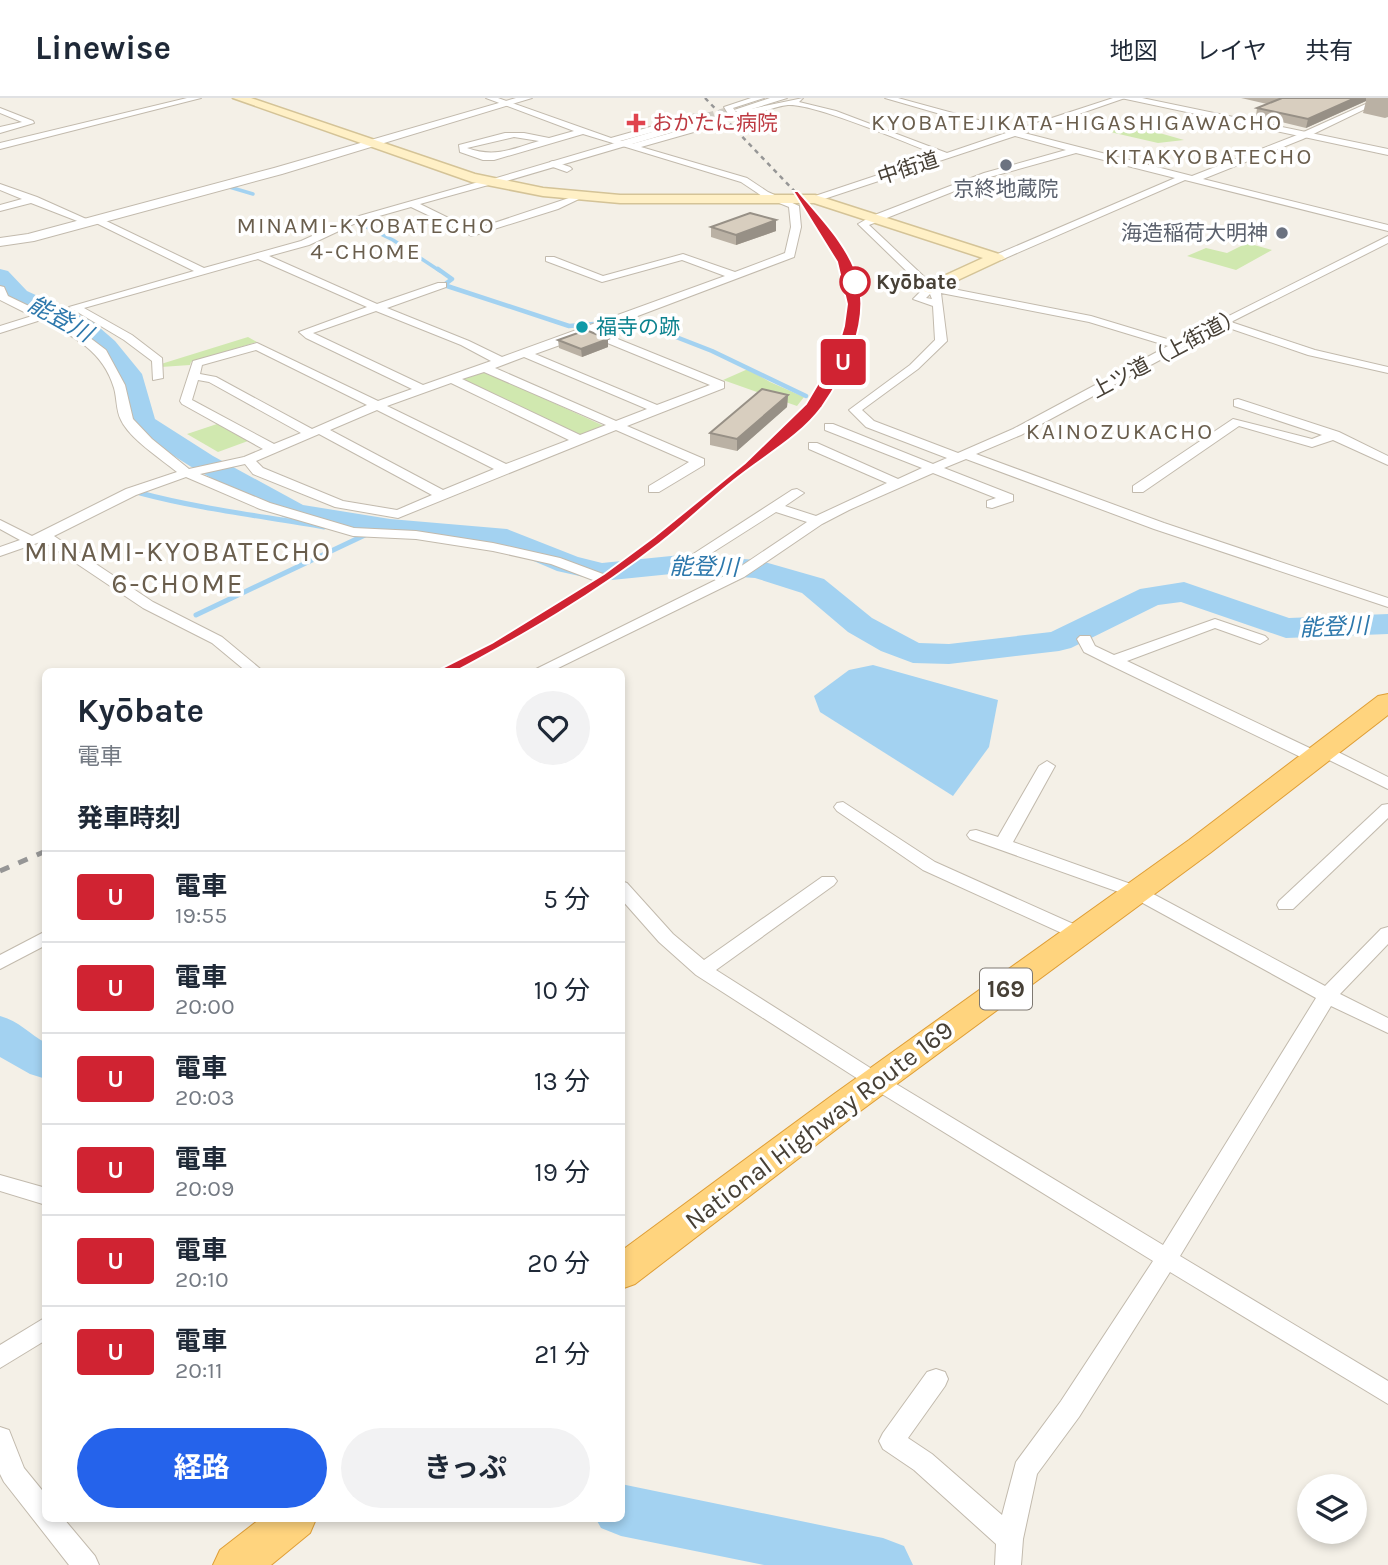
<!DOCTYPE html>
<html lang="ja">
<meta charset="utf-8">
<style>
:root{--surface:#fff;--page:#f2f2f3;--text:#1f2937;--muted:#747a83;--line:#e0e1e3;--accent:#2563eb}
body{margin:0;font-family:Karla,"Noto Sans JP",sans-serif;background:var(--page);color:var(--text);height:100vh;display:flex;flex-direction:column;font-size:26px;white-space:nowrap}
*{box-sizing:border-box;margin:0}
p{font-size:23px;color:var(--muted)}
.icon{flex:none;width:38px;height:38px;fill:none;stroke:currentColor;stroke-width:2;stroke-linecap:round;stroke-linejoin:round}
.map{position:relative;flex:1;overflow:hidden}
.drawer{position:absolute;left:42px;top:570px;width:583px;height:854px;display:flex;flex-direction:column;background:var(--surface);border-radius:10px;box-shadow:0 4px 10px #0003}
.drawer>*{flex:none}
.badge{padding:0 14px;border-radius:5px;font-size:24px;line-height:46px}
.controls{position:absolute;left:1297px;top:1376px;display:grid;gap:14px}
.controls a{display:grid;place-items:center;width:70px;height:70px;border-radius:50%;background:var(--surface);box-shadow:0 4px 10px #0003;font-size:35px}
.map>.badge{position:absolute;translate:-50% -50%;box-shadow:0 0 0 4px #fff}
h2{padding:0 35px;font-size:26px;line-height:63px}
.round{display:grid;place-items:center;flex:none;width:74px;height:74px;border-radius:37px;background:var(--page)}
.overview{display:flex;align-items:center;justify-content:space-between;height:119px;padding:0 35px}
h1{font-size:33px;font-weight:700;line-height:52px}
.button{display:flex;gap:14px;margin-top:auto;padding:14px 35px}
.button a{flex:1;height:80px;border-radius:42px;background:var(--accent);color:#fff;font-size:28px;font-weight:700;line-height:80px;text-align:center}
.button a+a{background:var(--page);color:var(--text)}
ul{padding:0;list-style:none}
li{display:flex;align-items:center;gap:21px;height:91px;padding:0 35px;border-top:2px solid var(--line)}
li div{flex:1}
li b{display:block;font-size:26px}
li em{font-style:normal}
li .badge{min-width:77px;font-weight:700;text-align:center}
header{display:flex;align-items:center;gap:42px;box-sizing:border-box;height:98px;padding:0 35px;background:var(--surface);border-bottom:2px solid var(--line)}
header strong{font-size:33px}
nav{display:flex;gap:38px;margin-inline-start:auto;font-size:24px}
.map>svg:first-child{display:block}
.green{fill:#d0e8af}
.water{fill:#a3d2f1}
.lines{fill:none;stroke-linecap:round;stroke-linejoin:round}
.stream-far2{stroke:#a3d2f1;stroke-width:3.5}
.stream-far1{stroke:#a3d2f1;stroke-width:4.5}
.stream{stroke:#a3d2f1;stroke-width:5}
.river{fill:#a3d2f1;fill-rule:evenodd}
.tertiary-tunnel{stroke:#d1cdc4;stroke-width:12;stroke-dasharray:12 6;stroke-linecap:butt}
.minor-casing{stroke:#c2baad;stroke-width:2}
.tertiary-casing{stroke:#c2baad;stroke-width:2}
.secondary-casing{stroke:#d4c397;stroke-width:3}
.trunk-casing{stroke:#df9e36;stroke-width:2}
.minor{fill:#fff;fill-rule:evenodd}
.tertiary{fill:#fff;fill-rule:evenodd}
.secondary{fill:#fff0c6;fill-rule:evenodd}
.trunk{fill:#ffd47e;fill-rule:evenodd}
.rail-far3{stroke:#969696;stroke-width:2.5;stroke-dasharray:4.5 4.5;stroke-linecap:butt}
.rail-far2{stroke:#969696;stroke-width:3.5;stroke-dasharray:6 6;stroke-linecap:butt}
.rail-far1{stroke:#969696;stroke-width:4.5;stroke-dasharray:7 7;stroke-linecap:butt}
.rail{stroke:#969696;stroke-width:5;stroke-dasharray:10 10;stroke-linecap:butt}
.wall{fill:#bab1a4}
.shaded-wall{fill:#979086}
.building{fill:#d8cebf;stroke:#979086;stroke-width:2}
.line{fill:#d02332;stroke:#fff;stroke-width:2}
.health-dot{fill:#e0444e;stroke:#fff;stroke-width:2.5}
.worship-dot{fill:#6b7280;stroke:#fff;stroke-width:2.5}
.stop-dot{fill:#fff;stroke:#d02332;stroke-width:3.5}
.culture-dot{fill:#0f9aa8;stroke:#fff;stroke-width:2.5}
.labels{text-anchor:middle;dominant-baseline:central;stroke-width:7;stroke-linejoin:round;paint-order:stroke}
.far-health-label{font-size:21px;fill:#be3a42;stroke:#fff;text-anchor:start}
.far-street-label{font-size:21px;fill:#474036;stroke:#fff}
.far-worship-label{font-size:21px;fill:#5b616d;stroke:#fff}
.far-stop-label{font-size:21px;font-weight:bold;fill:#474036;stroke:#fff;text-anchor:start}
.far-culture-label{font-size:21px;fill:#0d838f;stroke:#fff;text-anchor:start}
.far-neighbourhood-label{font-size:23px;letter-spacing:2px;fill:#6a5e4d;stroke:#fff}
.far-water-label{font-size:23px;font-style:italic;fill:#2d78ac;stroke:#fff}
.shield{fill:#fff;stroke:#7e7972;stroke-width:2}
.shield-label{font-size:24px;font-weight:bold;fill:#474036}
.street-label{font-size:26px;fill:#474036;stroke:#fff}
.neighbourhood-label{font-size:28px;letter-spacing:2px;fill:#6a5e4d;stroke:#fff}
</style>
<header>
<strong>Linewise</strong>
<nav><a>地図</a><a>レイヤ</a><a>共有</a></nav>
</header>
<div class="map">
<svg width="1388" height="1467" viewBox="0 0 1388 1467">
<rect width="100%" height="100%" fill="#f4f0e7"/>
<g class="green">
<polygon points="1122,23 1160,32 1156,34 1184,42 1158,45 1097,31"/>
<polygon points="1247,145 1272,152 1236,172 1187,158 1206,150 1227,155"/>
<polygon points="248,239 257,244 191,264 190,267 161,269 161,266"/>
<polygon points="748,271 770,284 804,299 797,308 723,282"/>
<polygon points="484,273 604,328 579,338 459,282"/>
<polygon points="217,326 248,343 218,354 187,336"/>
</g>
<polygon class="water" points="873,567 998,602 989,649 953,698 820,614 814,598 849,572"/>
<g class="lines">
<g class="stream-far2">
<polyline points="226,88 253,96"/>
<polyline points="356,124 393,142 440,173"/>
</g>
<g class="stream-far1">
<polyline points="438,171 452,181 444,187 569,228 594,226"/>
<polyline points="653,230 712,253 806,298"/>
</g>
<g class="stream">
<path d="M 140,395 C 200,411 262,418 324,429"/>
<polyline points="196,517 365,437"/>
</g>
<g class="river">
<polygon points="0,171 8,173 27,193 92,223 115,243 142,276 155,321 213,358 303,407 390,421 507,431 578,459 602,465 681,457 758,462 824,481 872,520 919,545 949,546 1051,534 1140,491 1184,484 1289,520 1388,516 1388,536 1286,540 1181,504 1158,507 1071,550 1059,553 949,566 913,565 881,553 848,534 802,495 755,480 681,475 602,483 557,473 501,449 390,439 326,430 283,419 193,370 133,332 124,312 116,277 97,253 74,233 11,203 0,192"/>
<path d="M 0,918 C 19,923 29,936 46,945 L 46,981 L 30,976 L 0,959 Z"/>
<polygon points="621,1386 883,1440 904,1448 913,1467 764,1467 621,1438 601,1430 596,1421 621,1421"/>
</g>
<polyline class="tertiary-tunnel" points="703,22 739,12"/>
<defs>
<g id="minor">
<polygon points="187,0 201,0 0,51 0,45"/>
<path d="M 486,0 L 498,0 L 611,40 L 696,16 L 708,18 L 715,24 L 715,28 L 641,49 L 747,80 L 768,94 L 799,108 L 801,129 L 794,159 L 598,233 L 724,284 L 724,290 L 627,328 L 704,361 L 704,367 L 659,394 L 649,394 L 649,388 L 689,364 L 616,332 L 398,420 L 335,409 L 253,376 L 245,366 L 200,376 L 270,405 L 354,430 L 416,433 L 493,445 L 560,460 L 603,476 L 603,482 L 593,482 L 551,466 L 493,453 L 416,441 L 353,438 L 260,411 L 186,379 L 136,397 L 54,438 L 153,504 L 222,539 L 264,574 L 247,574 L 212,545 L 143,510 L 43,443 L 0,458 L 0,449 L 20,442 L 0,431 L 0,422 L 32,438 L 126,391 L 177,374 C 161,361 129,340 121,322 C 116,313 117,300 114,290 C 103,253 74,238 41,222 L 0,235 L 0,228 L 32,218 L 0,202 L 0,188 L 4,189 L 8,198 L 81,233 L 106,252 L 125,287 L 133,321 L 152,341 L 189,371 L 244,359 L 263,351 L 182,306 L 180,303 L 193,263 L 257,245 L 378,303 L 412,291 L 306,240 L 299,234 L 367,209 L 258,161 L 84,210 L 132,237 L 162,260 L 163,280 L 153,282 L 152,263 L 124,242 L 69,209 L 194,173 L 94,124 L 94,120 L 100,120 L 204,170 L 301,143 L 352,120 L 489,81 L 492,82 L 492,86 L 420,106 L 473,132 L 581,96 L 581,100 L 558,111 L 472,138 L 411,109 L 358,124 L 309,147 L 269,158 L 377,206 L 438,185 L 446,185 L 446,189 L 387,210 L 469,243 L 502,259 L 725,178 L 682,162 L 602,184 L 546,163 L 546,159 L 554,159 L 603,178 L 683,156 L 735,174 L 785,155 L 791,129 L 789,109 L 762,98 L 741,84 L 583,36 L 494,62 L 483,62 L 460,54 L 459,47 L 505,35 L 524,35 L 549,40 L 574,33 ZM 696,22 L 706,25 L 632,46 L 620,43 ZM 514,39 L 539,43 C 512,51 495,60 467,50 ZM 376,213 L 461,247 L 491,263 L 423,287 L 313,235 ZM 588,237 L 710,287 L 657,307 L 535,256 ZM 256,252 L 367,307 L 312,331 L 216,279 L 200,276 L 202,267 ZM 524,259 L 647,311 L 616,323 L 495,270 ZM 484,274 L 606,327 L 580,337 L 462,281 ZM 198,282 L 209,284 L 301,335 L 274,346 L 192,302 ZM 451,285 L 569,342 L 506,366 L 387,308 ZM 377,312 L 494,371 L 443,392 L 330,332 ZM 319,336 L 432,397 L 397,412 L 343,403 L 263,370 L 256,363 Z"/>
<path d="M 751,0 L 764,0 L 733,10 L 736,14 L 803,0 L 799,4 L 836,13 L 947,55 L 1006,35 L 885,0 L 898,0 L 1015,32 L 1113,0 L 1125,0 L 1024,35 L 1192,78 L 1297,37 L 1379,0 L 1388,0 L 1303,41 L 1203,81 L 1388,127 L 1388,133 L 1185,82 L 1001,162 L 993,162 L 993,158 L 1175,80 L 1076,55 L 990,79 L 869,127 L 933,187 L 1091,218 L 1177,244 L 1388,138 L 1388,145 L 1231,224 L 1315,252 L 1388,269 L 1388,275 L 1308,257 L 1223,228 L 1021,337 L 976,356 L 1164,425 L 1388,500 L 1388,509 L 1154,431 L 966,361 L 944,370 L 1013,397 L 1013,403 L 992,410 L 987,409 L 987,403 L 996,400 L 933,375 L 849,412 L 822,426 L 744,479 L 550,574 L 530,574 L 734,473 L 807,424 L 776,414 L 699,463 L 689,463 L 687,460 L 792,392 L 797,391 L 804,395 L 785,408 L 816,418 L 887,385 L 809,351 L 809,345 L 817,345 L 898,381 L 922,370 L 825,332 L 825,326 L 833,326 L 933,366 L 947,360 L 866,329 L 849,312 L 910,267 L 935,242 L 933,208 L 913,201 L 924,190 L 858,126 L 872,118 L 984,75 L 1066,52 L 1015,38 L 815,104 L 812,103 L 812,99 L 938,57 C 909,46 814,5 788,7 C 768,9 751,22 730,19 L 724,9 ZM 941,195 L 1089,224 L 1168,248 L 1013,331 L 958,355 L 874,323 L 862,312 L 918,271 L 947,243 ZM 930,196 L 932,201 L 926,200 Z"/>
<polygon points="0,10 33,23 34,25 0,35 0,29 22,24 0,15"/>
<polygon points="553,63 570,69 572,71 567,74 550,68 550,64"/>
<polygon points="0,86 37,99 93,124 85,126 31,105 0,113 0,107 22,101 0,92"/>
<polygon points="1238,301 1339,334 1388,358 1388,367 1333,342 1312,349 1239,328 1143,394 1133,394 1133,388 1233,321 1312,341 1322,337 1234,308 1234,302"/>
<polygon points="1215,521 1265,538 1268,541 1260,546 1215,530 1127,563 1318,654 1320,651 1332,651 1388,679 1388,691 1325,660 1317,665 1311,664 1108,566 1084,554 1077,541 1080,538 1090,538 1095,548 1114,557"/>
<polygon points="1047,663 1055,668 1013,744 1142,790 1325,888 1381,831 1388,829 1388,846 1340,896 1388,920 1388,935 1331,908 1180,1158 1388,1283 1388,1306 1170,1174 1079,1319 1037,1376 1023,1441 1021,1467 995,1467 996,1446 914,1372 883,1351 879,1343 883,1335 927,1274 936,1271 945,1274 948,1281 945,1288 908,1340 932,1356 1002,1417 1016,1364 1061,1303 1153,1163 869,988 696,877 659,844 621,801 621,783 627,785 673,836 704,862 822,779 834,779 837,783 834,787 716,872 883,978 1163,1147 1316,900 1130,798 970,741 967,737 970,733 976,732 998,739 1039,668"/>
<polygon points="843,704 935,764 1089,833 1091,837 1089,841 1075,841 923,772 837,713 834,709 837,705"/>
<polygon points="1388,706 1388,720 1293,811 1279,811 1277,807 1279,803 1382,707"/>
<polygon points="46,833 46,847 0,871 0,857"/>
<polygon points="0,1077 46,1090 46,1107 0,1093"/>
<polygon points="46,1219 46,1242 0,1270 0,1247"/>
<polygon points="0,1329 9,1332 24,1370 46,1397 46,1421 64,1421 95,1458 99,1467 69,1467 4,1384 0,1376"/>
</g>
<g id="tertiary">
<polygon points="516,0 532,0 282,76 34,143 0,148 0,140 28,136 274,70"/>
<polygon points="770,0 787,0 739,15 734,12"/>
<polygon points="1121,0 1142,0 1388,51 1388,57"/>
<polygon points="703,19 708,22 707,24 493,87 483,84"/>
</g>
<polygon id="secondary" points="233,0 251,0 475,76 543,90 620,97 815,97 1002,157 1005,160 930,195 924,193 922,190 924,187 983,160 814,105 620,105 543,98 472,84"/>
<g id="trunk">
<polygon points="1388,596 1388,617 1210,755 859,1014 635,1186 621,1191 621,1153 834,996 1189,742 1378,598"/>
<polygon points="260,1421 316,1421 310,1435 271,1467 213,1467 220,1452"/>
</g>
</defs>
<use href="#minor" class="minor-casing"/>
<use href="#tertiary" class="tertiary-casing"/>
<use href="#secondary" class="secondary-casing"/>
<use href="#trunk" class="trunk-casing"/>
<use href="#minor" class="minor"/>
<use href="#tertiary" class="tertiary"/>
<use href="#secondary" class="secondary"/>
<use href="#trunk" class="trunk"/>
<g class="rail-far3">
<polyline points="705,0 801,100"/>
<polyline points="796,95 823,133 843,173"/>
</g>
<path class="rail-far2" d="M 717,392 C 778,340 880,265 842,171"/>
<path class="rail-far1" d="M 445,574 C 519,535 592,494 658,442 C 679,426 698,407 719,390"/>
<polyline class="rail" points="0,773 46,753"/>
</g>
<g class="wall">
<polygon points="1241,0 1388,0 1388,19 1385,20 1363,15 1366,3 1306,30 1256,18 1257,10 1267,6"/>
<polygon points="711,129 776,133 736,147 711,139"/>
<polygon points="558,242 608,249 582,259 559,250"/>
<polygon points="788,297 787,309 737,353 710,347 710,335"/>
</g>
<g class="shaded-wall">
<polygon points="1355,0 1366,0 1366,3 1306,30 1308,21"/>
<polygon points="776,122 776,133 736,147 736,137"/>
<polygon points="608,241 608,249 582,259 581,251"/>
<polygon points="788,297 787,309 737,353 737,341"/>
</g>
<g class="building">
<polygon points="1280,0 1355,0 1308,21 1257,10 1282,0"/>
<polygon points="750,115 776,122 736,137 711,129"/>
<polygon points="586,232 608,241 581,251 558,242"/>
<polygon points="762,291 788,297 737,341 710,335"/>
</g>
<path class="line" d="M 793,93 L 798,93 C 820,119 852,151 859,185 C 869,226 845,276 822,309 C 799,340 762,359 733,383 C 708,403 685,426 660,445 C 595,496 522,538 449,577 L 440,577 L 440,571 L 492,545 L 604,476 L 654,439 L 745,365 L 806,306 L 836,255 L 844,228 L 847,206 L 837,164 Z"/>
<path class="health-dot" d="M632.5 14.5h7v7h7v7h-7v7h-7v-7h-7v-7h7z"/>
<g class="worship-dot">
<circle cx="1006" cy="67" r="7"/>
<circle cx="1282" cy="135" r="7"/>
</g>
<circle class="stop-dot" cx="855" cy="184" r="14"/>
<circle class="culture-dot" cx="582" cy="229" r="7"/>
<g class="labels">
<g class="far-health-label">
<text x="652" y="25">おかたに病院</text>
</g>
<g class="far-street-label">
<text transform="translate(908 70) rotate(-18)">中街道</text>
<text transform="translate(1167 255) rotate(-28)">上ツ道（上街道）</text>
</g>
<g class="far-worship-label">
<text x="1006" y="91">京終地蔵院</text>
<text x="1268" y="135" text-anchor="end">海造稲荷大明神</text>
</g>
<g class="far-stop-label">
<text x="876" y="184">Kyōbate</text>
</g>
<g class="far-culture-label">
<text x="596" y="229">福寺の跡</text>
</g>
<g class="far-neighbourhood-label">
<text x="1077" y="24">KYOBATEJIKATA-HIGASHIGAWACHO</text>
<text x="1209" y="58">KITAKYOBATECHO</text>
<text x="366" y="127">MINAMI-KYOBATECHO<tspan x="366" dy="26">4-CHOME</tspan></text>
<text x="1120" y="333">KAINOZUKACHO</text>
</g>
<g class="far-water-label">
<text transform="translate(60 221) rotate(29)">能登川</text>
<text transform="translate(704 469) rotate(1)">能登川</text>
<text transform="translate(1334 529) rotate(-2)">能登川</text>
</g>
<rect class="shield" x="980" y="870.5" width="52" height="41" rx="5"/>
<g class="shield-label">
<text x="1006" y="891">169</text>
</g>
<g class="street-label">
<text transform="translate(819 1027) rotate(-37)">National Highway Route 169</text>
</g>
<g class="neighbourhood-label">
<text x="178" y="453">MINAMI-KYOBATECHO<tspan x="178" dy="32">6-CHOME</tspan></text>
</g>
</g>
</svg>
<div class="controls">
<a><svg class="icon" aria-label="layers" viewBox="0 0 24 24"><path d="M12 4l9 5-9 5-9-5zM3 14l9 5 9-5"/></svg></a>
</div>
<b class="badge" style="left:843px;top:264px;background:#d02332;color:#fff">U</b>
<section class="drawer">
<div class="overview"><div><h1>Kyōbate</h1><p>電車</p></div><a class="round"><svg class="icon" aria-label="heart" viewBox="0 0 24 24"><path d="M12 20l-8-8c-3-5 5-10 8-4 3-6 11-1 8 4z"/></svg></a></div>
<h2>発車時刻</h2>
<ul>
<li><span class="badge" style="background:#d02332;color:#fff">U</span><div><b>電車</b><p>19:55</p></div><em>5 分</em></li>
<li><span class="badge" style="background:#d02332;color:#fff">U</span><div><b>電車</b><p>20:00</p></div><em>10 分</em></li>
<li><span class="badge" style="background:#d02332;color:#fff">U</span><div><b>電車</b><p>20:03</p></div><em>13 分</em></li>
<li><span class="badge" style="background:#d02332;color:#fff">U</span><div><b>電車</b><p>20:09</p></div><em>19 分</em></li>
<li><span class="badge" style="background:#d02332;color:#fff">U</span><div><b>電車</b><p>20:10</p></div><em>20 分</em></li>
<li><span class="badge" style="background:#d02332;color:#fff">U</span><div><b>電車</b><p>20:11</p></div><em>21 分</em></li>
</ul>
<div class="button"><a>経路</a><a>きっぷ</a></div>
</section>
</div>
